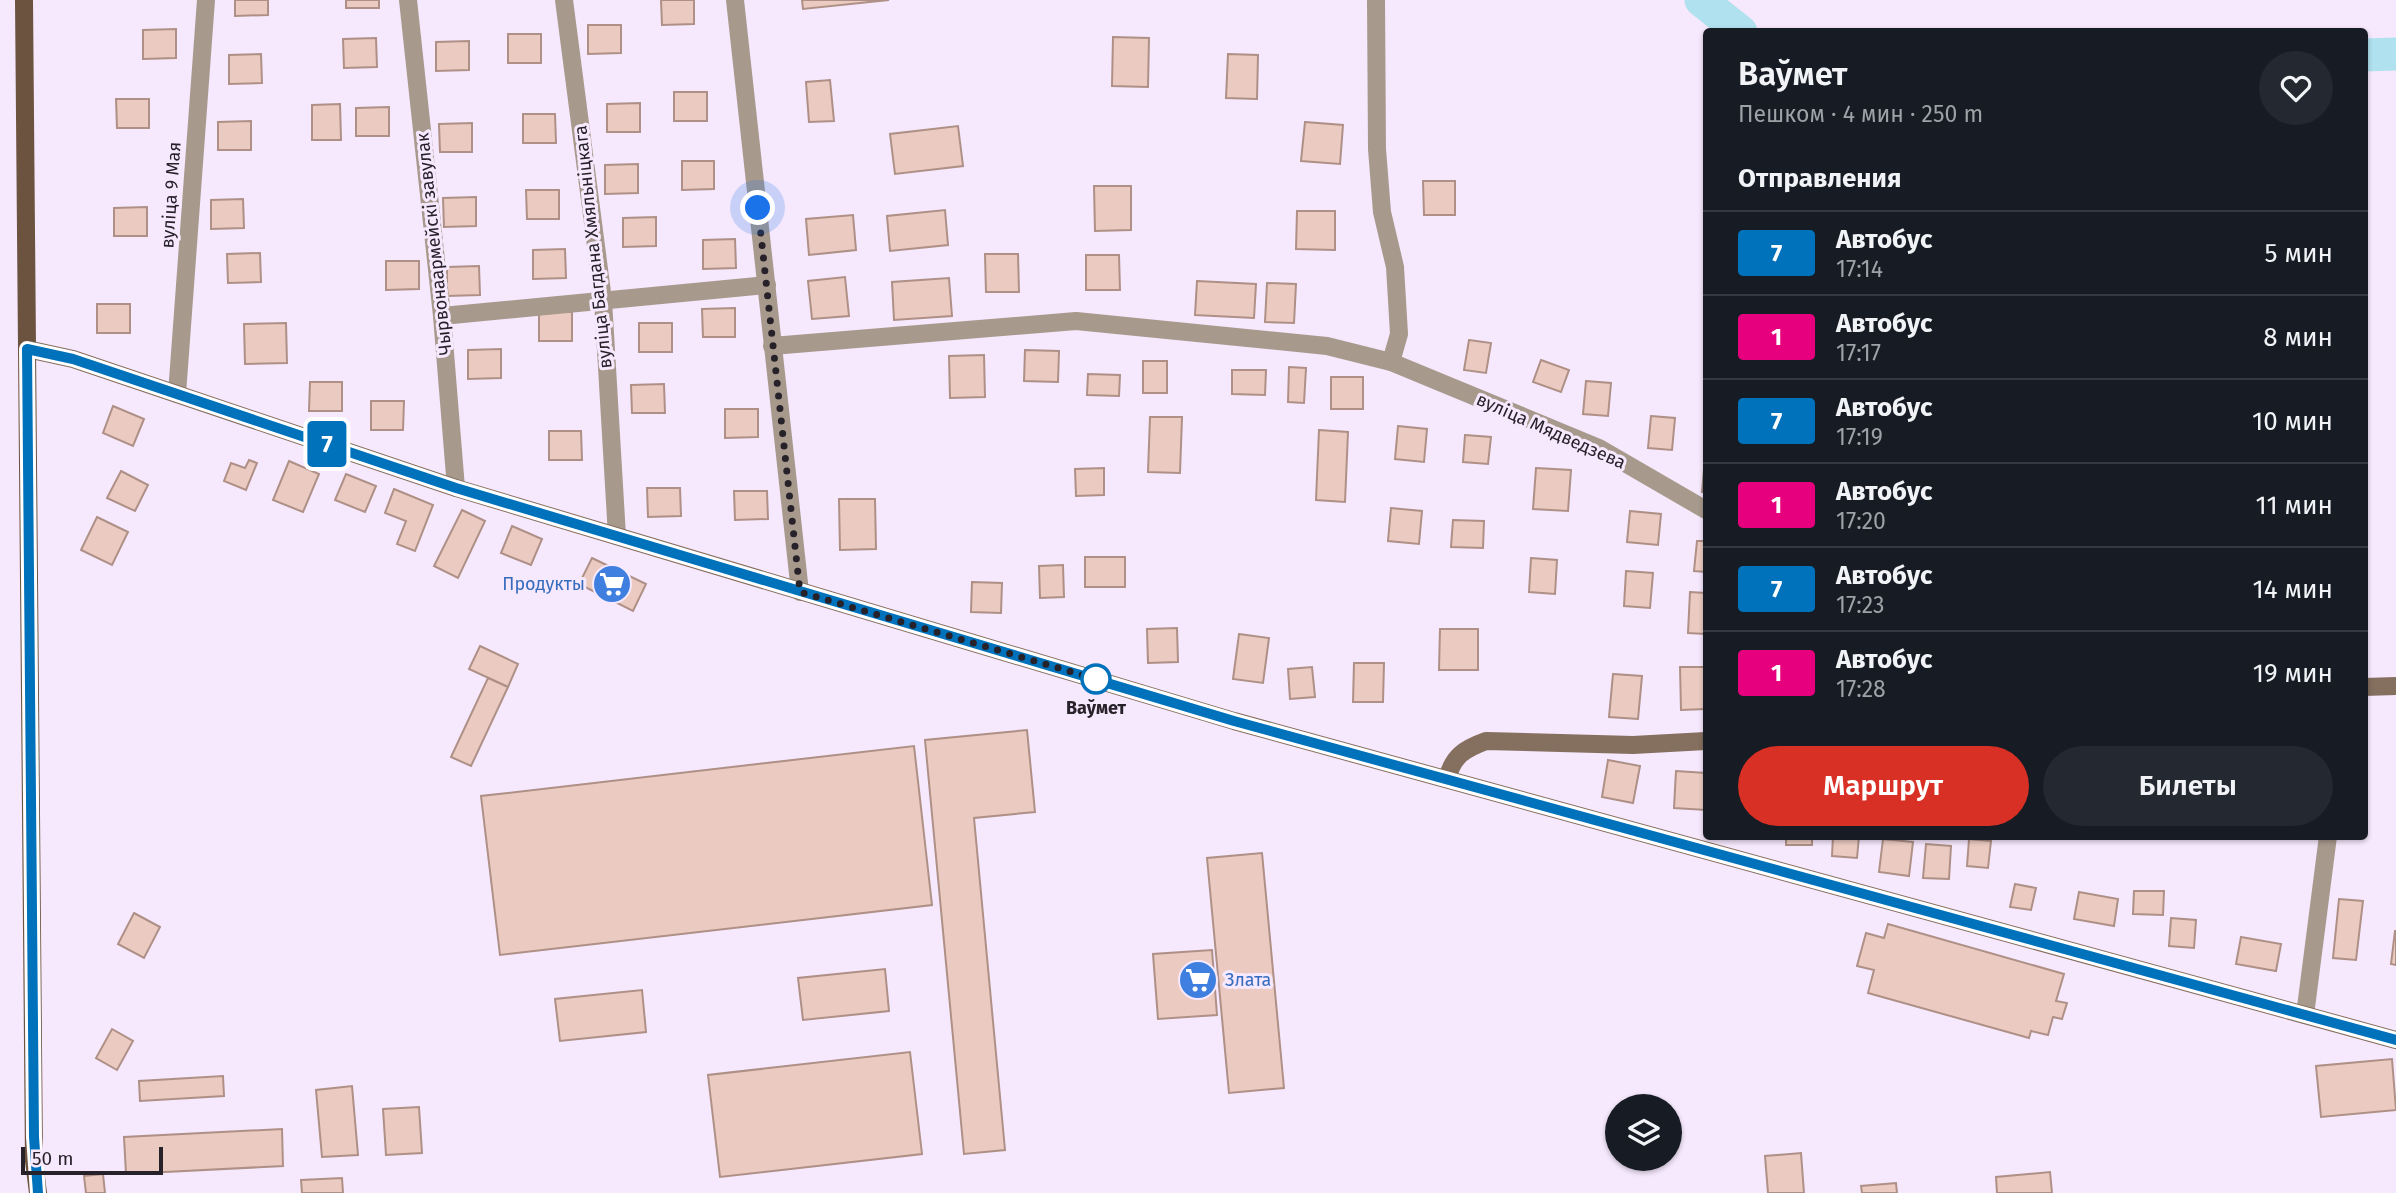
<!DOCTYPE html>
<html lang="ru">
<meta charset="utf-8">
<style>
:root{--surface:#171b24;--page:#242831;--text:#f1f3f6;--muted:#9ea1a6;--line:#363941;--accent:#d93025}
body{margin:0;font-family:"Fira Sans",sans-serif;background:var(--page);color:var(--text);height:100vh;display:flex;flex-direction:column;font-size:26px;white-space:nowrap}
*{box-sizing:border-box;margin:0}
p{font-size:23px;color:var(--muted)}
.icon{flex:none;width:38px;height:38px;fill:none;stroke:currentColor;stroke-width:2;stroke-linecap:round;stroke-linejoin:round}
.map{position:relative;flex:1;overflow:hidden}
.sheet{position:absolute;left:1703px;top:28px;width:665px;height:812px;display:flex;flex-direction:column;background:var(--surface);border-radius:7px;box-shadow:0 2px 5px #0004}
.sheet>*{flex:none}
.badge{padding:0 14px;border-radius:5px;font-size:24px;line-height:46px}
.controls{position:absolute;left:1605px;top:1094px;display:grid;gap:14px}
.controls a{display:grid;place-items:center;width:77px;height:77px;border-radius:50%;background:var(--surface);box-shadow:0 2px 5px #0004;font-size:35px}
.scale{position:absolute;left:21px;bottom:18px;width:142px;box-sizing:border-box;padding-left:7px;border:4px solid #27212a;border-top:0;font-size:19px;line-height:24px;white-space:nowrap;color:#27212a;-webkit-text-stroke:5px #f6e8fd;paint-order:stroke}
.you{position:absolute;width:35px;height:35px;margin:-18px;border:5px solid #fff;border-radius:50%;background:#1a73e8;box-shadow:0 0 0 10px #1a73e833}
.map>.badge{position:absolute;translate:-50% -50%;box-shadow:0 0 0 4px #fff}
h2{padding:0 35px;font-size:26px;line-height:63px}
.round{display:grid;place-items:center;flex:none;width:74px;height:74px;border-radius:37px;background:var(--page)}
.headline{display:flex;align-items:center;justify-content:space-between;height:119px;padding:0 35px}
h1{font-size:33px;font-weight:600;line-height:52px}
.button{display:flex;gap:14px;margin-top:auto;padding:14px 35px}
.button a{flex:1;height:80px;border-radius:42px;background:var(--accent);color:#fff;font-size:28px;font-weight:600;line-height:80px;text-align:center}
.button a+a{background:var(--page);color:var(--text)}
ul{padding:0;list-style:none}
li{display:flex;align-items:center;gap:21px;height:84px;padding:0 35px;border-top:2px solid var(--line)}
li div{flex:1}
li b{display:block;font-size:26px}
li em{font-style:normal}
li .badge{min-width:77px;font-weight:700;text-align:center}
.map>svg:first-child{display:block}
.lines{fill:none;stroke-linecap:round;stroke-linejoin:round}
.river{stroke:#b0e1ee;stroke-width:33}
.building{fill:#ebcbc1;stroke:#ae9086;stroke-width:2}
.street{stroke:#a8998d;stroke-width:18}
.secondary{stroke:#856f5f;stroke-width:18}
.primary{stroke:#6c533f;stroke-width:18}
.line-casing{stroke:#fff;stroke-width:16}
.line{stroke:#0072bc;stroke-width:10}
.walk{stroke:#27212a;stroke-width:7;stroke-dasharray:0 12.6}
.stop-dot{fill:#fff;stroke:#0072bc;stroke-width:3.5}
.labels{text-anchor:middle;dominant-baseline:central;stroke-width:6;stroke-linejoin:round;paint-order:stroke}
.street-label{font-size:18px;fill:#27212a;stroke:#f6e8fd}
.shop-label{font-size:18px;fill:#366cbe;stroke:#f6e8fd;text-anchor:end}
.stop-label{font-size:18px;font-weight:bold;fill:#27212a;stroke:#f6e8fd}
</style>
<div class="map">
<svg width="2396" height="1193" viewBox="0 0 2396 1193">
<rect width="100%" height="100%" fill="#f6e8fd"/>
<g class="lines">
<g class="river">
<polyline points="1701,0 1741,32"/>
<polyline points="2364,55 2396,54"/>
</g>
</g>
<g class="building">
<polygon points="235,0 268,0 268,15 235,16"/>
<rect x="346" y="0" width="33" height="8"/>
<polygon points="661,0 694,0 694,24 662,25"/>
<polygon points="802,0 889,0 803,9"/>
<polygon points="588,25 621,25 621,53 588,54"/>
<polygon points="176,29 176,58 143,59 143,30"/>
<rect x="508" y="34" width="33" height="29"/>
<polygon points="1113,37 1149,38 1148,87 1112,86"/>
<polygon points="376,38 377,67 344,68 343,39"/>
<polygon points="469,41 469,70 436,71 436,42"/>
<polygon points="261,54 262,83 229,84 229,55"/>
<polygon points="1228,54 1258,55 1257,99 1226,98"/>
<polygon points="830,80 834,121 809,122 806,82"/>
<rect x="674" y="92" width="33" height="29"/>
<polygon points="116,99 149,99 149,128 117,128"/>
<polygon points="640,103 640,132 607,132 607,104"/>
<polygon points="340,104 341,140 312,140 312,105"/>
<polygon points="389,107 389,136 356,136 356,108"/>
<polygon points="523,114 555,114 556,143 523,143"/>
<polygon points="251,121 251,150 218,150 218,122"/>
<polygon points="1305,122 1343,125 1340,164 1301,161"/>
<polygon points="472,123 472,152 440,152 439,124"/>
<polygon points="958,126 963,166 895,174 890,134"/>
<polygon points="682,161 714,161 714,189 682,190"/>
<polygon points="638,164 638,193 605,194 605,165"/>
<polygon points="1423,181 1455,181 1455,215 1424,215"/>
<polygon points="1094,186 1131,186 1131,230 1095,231"/>
<polygon points="526,190 559,190 559,219 527,219"/>
<polygon points="476,197 476,226 444,227 443,198"/>
<polygon points="243,199 244,228 211,229 211,200"/>
<polygon points="147,207 147,236 114,236 114,208"/>
<polygon points="945,210 948,245 890,251 887,216"/>
<polygon points="1297,211 1335,211 1335,250 1296,249"/>
<polygon points="853,215 856,250 809,255 806,219"/>
<polygon points="656,217 656,246 623,247 623,218"/>
<polygon points="735,239 736,268 703,269 703,240"/>
<polygon points="565,249 566,278 533,279 533,250"/>
<polygon points="260,253 261,282 228,283 227,254"/>
<polygon points="985,254 1018,254 1019,292 986,292"/>
<polygon points="1086,255 1119,255 1120,290 1086,290"/>
<polygon points="386,261 419,261 419,289 386,290"/>
<polygon points="479,266 480,295 447,296 447,267"/>
<polygon points="845,277 849,316 812,319 808,281"/>
<polygon points="949,278 952,316 894,320 892,282"/>
<polygon points="1197,281 1256,284 1254,318 1195,315"/>
<polygon points="1267,283 1296,284 1294,323 1265,322"/>
<rect x="97" y="304" width="33" height="29"/>
<polygon points="735,308 735,337 703,337 702,309"/>
<rect x="539" y="312" width="33" height="29"/>
<polygon points="286,323 287,363 245,364 244,324"/>
<rect x="639" y="323" width="33" height="29"/>
<polygon points="1469,340 1491,343 1486,373 1464,370"/>
<polygon points="501,349 501,378 468,379 468,350"/>
<polygon points="1025,350 1059,351 1058,382 1024,381"/>
<polygon points="984,355 985,397 950,398 949,356"/>
<polygon points="1541,360 1569,370 1561,392 1533,382"/>
<rect x="1143" y="361" width="24" height="32"/>
<polygon points="1289,367 1306,368 1304,403 1288,402"/>
<polygon points="1232,370 1266,370 1265,395 1232,394"/>
<polygon points="1088,374 1120,375 1119,396 1087,395"/>
<rect x="1331" y="377" width="32" height="32"/>
<polygon points="1586,381 1611,383 1608,416 1583,414"/>
<polygon points="310,382 342,382 342,411 309,411"/>
<polygon points="664,384 665,413 632,413 631,385"/>
<polygon points="371,401 404,401 403,430 371,430"/>
<polygon points="113,406 144,419 133,446 103,433"/>
<polygon points="725,409 758,409 758,437 725,438"/>
<polygon points="1651,416 1675,418 1672,450 1648,448"/>
<polygon points="1150,417 1182,417 1180,473 1148,472"/>
<polygon points="1398,426 1427,429 1424,462 1395,459"/>
<polygon points="1319,430 1348,432 1345,502 1316,500"/>
<polygon points="549,431 581,431 582,460 549,460"/>
<polygon points="1465,435 1491,437 1488,464 1463,462"/>
<polygon points="1705,458 1706,458 1706,492 1702,492"/>
<polygon points="249,460 257,463 246,490 224,481 231,463 245,468"/>
<polygon points="289,461 319,474 303,512 273,500"/>
<polygon points="1104,468 1104,495 1076,496 1075,469"/>
<polygon points="1536,468 1571,470 1568,511 1533,509"/>
<polygon points="121,471 148,485 135,511 107,498"/>
<polygon points="346,474 376,486 365,512 335,500"/>
<polygon points="647,488 680,488 681,516 648,517"/>
<polygon points="394,489 433,505 415,551 397,544 406,521 385,513"/>
<polygon points="734,491 767,491 768,519 735,520"/>
<polygon points="839,499 875,499 876,549 840,550"/>
<polygon points="1391,508 1422,511 1419,544 1388,541"/>
<polygon points="462,510 485,521 458,578 434,566"/>
<polygon points="1630,511 1661,514 1658,545 1627,542"/>
<polygon points="97,517 128,532 112,565 81,550"/>
<polygon points="1453,520 1484,521 1483,548 1451,547"/>
<polygon points="512,526 542,539 531,565 501,553"/>
<polygon points="1697,541 1706,541 1706,572 1694,571"/>
<rect x="1085" y="557" width="40" height="30"/>
<polygon points="592,558 646,584 633,611 579,584"/>
<polygon points="1531,558 1557,560 1555,594 1529,592"/>
<polygon points="1063,565 1064,597 1040,598 1039,566"/>
<polygon points="1626,571 1653,573 1650,608 1624,606"/>
<polygon points="972,582 1002,583 1001,613 971,612"/>
<polygon points="1690,592 1706,593 1706,634 1688,633"/>
<polygon points="1177,628 1178,662 1148,663 1147,629"/>
<polygon points="1440,629 1478,629 1478,670 1439,670"/>
<polygon points="1239,634 1269,638 1263,683 1233,679"/>
<polygon points="480,646 518,664 508,687 469,669"/>
<polygon points="1354,663 1384,663 1383,702 1353,702"/>
<polygon points="1312,667 1315,697 1290,699 1288,669"/>
<polygon points="1680,667 1706,667 1706,709 1681,710"/>
<polygon points="1613,674 1642,676 1638,719 1609,717"/>
<polygon points="488,678 508,687 471,766 451,757"/>
<polygon points="1027,730 1035,812 974,818 1005,1150 964,1154 925,740"/>
<polygon points="914,746 932,905 500,955 481,796"/>
<polygon points="1608,760 1640,766 1633,803 1602,797"/>
<polygon points="1676,771 1706,773 1706,810 1674,808"/>
<rect x="1786" y="836" width="26" height="9"/>
<polygon points="1833,836 1859,836 1857,858 1832,856"/>
<polygon points="1883,839 1913,842 1909,876 1879,872"/>
<polygon points="1969,839 1991,841 1988,868 1967,866"/>
<polygon points="1926,844 1951,846 1949,879 1923,878"/>
<polygon points="1262,853 1284,1088 1229,1093 1207,858"/>
<polygon points="2015,884 2036,888 2031,910 2010,907"/>
<polygon points="2134,891 2164,891 2163,915 2133,914"/>
<polygon points="2079,892 2118,899 2114,926 2074,919"/>
<polygon points="2339,899 2363,901 2356,960 2333,958"/>
<polygon points="134,913 160,927 144,958 118,944"/>
<polygon points="2171,918 2196,920 2194,948 2169,946"/>
<polygon points="1888,924 2064,974 2056,1001 2067,1003 2062,1019 2053,1017 2048,1035 2031,1031 2029,1038 1868,993 1874,970 1857,966 1866,933 1884,938"/>
<polygon points="2395,931 2396,931 2396,965 2391,964"/>
<polygon points="2241,937 2281,944 2276,971 2236,964"/>
<polygon points="1212,950 1217,1015 1158,1019 1153,954"/>
<polygon points="885,969 889,1011 803,1020 798,978"/>
<polygon points="642,990 646,1032 560,1041 555,999"/>
<polygon points="112,1029 133,1041 117,1070 96,1058"/>
<polygon points="910,1052 922,1154 720,1177 708,1075"/>
<polygon points="2392,1059 2396,1110 2321,1117 2316,1066"/>
<polygon points="223,1076 224,1096 140,1101 139,1081"/>
<polygon points="352,1086 358,1155 322,1157 316,1090"/>
<polygon points="419,1107 422,1153 386,1155 383,1109"/>
<polygon points="282,1129 283,1166 126,1174 124,1137"/>
<polygon points="1801,1153 1804,1193 1768,1193 1765,1156"/>
<polygon points="2050,1172 2052,1193 1997,1193 1996,1177"/>
<polygon points="103,1174 105,1193 86,1193 84,1176"/>
<polygon points="342,1178 343,1193 302,1193 301,1180"/>
<polygon points="1896,1183 1897,1193 1862,1193 1861,1186"/>
</g>
<g class="lines">
<g class="street">
<polyline points="408,0 442,316 456,488"/>
<polyline points="564,0 603,300 617,536"/>
<polyline points="735,0 800,592"/>
<polyline points="1376,0 1377,149 1382,212 1395,267 1399,334 1391,362"/>
<polyline points="442,316 767,285"/>
<polyline points="772,346 1076,321 1327,346 1391,362 1599,448 1706,510"/>
<polyline points="177,394 206,0"/>
<polyline points="2305,1015 2328,836"/>
</g>
<g class="secondary">
<polyline points="27,349 73,359 456,488 1234,721 2396,1040"/>
<polyline points="2364,687 2396,686"/>
<path d="M 1447,779 C 1453,756 1464,749 1486,741 L 1633,745 L 1706,741"/>
</g>
<polyline class="primary" points="24,0 34,1161 38,1193"/>
</g>
<g class="lines">
<defs>
<polyline id="line" points="38,1193 34,1137 27,349 73,359 456,488 1234,721 2396,1040"/>
</defs>
<use href="#line" class="line-casing"/>
<use href="#line" class="line"/>
<polyline class="walk" points="758,208 800,592 1096,679"/>
</g>
<defs>
<symbol id="supermarket-disc" viewBox="-11 -11 22 22"><circle r="9.5" fill="#3f7fe0" stroke="#f6e8fd"/><path d="M-6-5.5h2.5l.6 2H6L4.5 2H-2.5L-4.4-4H-6ZM-1.5 3.2a1.3 1.3 0 1 0 .1 0ZM3 3.2a1.3 1.3 0 1 0 .1 0Z" fill="#fff"/></symbol>
</defs>
<g fill-rule="evenodd">
<use href="#supermarket-disc" x="590" y="562" width="44" height="44"/>
<use href="#supermarket-disc" x="1176" y="958" width="44" height="44"/>
</g>
<circle class="stop-dot" cx="1096" cy="679" r="14"/>
<g class="labels">
<g class="street-label">
<text transform="translate(171 195) rotate(-86)">вуліца 9 Мая</text>
<text transform="translate(434 244) rotate(-96)">Чырвонаармейскі завулак</text>
<text transform="translate(593 247) rotate(-96)">вуліца Багдана Хмяльніцкага</text>
<text transform="translate(1551 431) rotate(24)">вуліца Мядведзева</text>
</g>
<g class="shop-label">
<text x="585" y="584">Продукты</text>
<text x="1225" y="980" text-anchor="start">Злата</text>
</g>
<g class="stop-label">
<text x="1096" y="708">Ваўмет</text>
</g>
</g>
</svg>
<div class="controls">
<a><svg class="icon" aria-label="layers" viewBox="0 0 24 24"><path d="M12 4l9 5-9 5-9-5zM3 14l9 5 9-5"/></svg></a>
</div>
<div class="scale">50 m</div>
<div class="you" style="left:758px;top:208px"></div>
<b class="badge" style="left:327px;top:444px;background:#0072bc;color:#fff">7</b>
<section class="sheet">
<div class="headline"><div><h1>Ваўмет</h1><p>Пешком · 4 мин · 250 m</p></div><a class="round"><svg class="icon" aria-label="heart" viewBox="0 0 24 24"><path d="M12 20l-8-8c-3-5 5-10 8-4 3-6 11-1 8 4z"/></svg></a></div>
<h2>Отправления</h2>
<ul>
<li><span class="badge" style="background:#0072bc;color:#fff">7</span><div><b>Автобус</b><p>17:14</p></div><em>5 мин</em></li>
<li><span class="badge" style="background:#e6007e;color:#fff">1</span><div><b>Автобус</b><p>17:17</p></div><em>8 мин</em></li>
<li><span class="badge" style="background:#0072bc;color:#fff">7</span><div><b>Автобус</b><p>17:19</p></div><em>10 мин</em></li>
<li><span class="badge" style="background:#e6007e;color:#fff">1</span><div><b>Автобус</b><p>17:20</p></div><em>11 мин</em></li>
<li><span class="badge" style="background:#0072bc;color:#fff">7</span><div><b>Автобус</b><p>17:23</p></div><em>14 мин</em></li>
<li><span class="badge" style="background:#e6007e;color:#fff">1</span><div><b>Автобус</b><p>17:28</p></div><em>19 мин</em></li>
</ul>
<div class="button"><a>Маршрут</a><a>Билеты</a></div>
</section>
</div>
